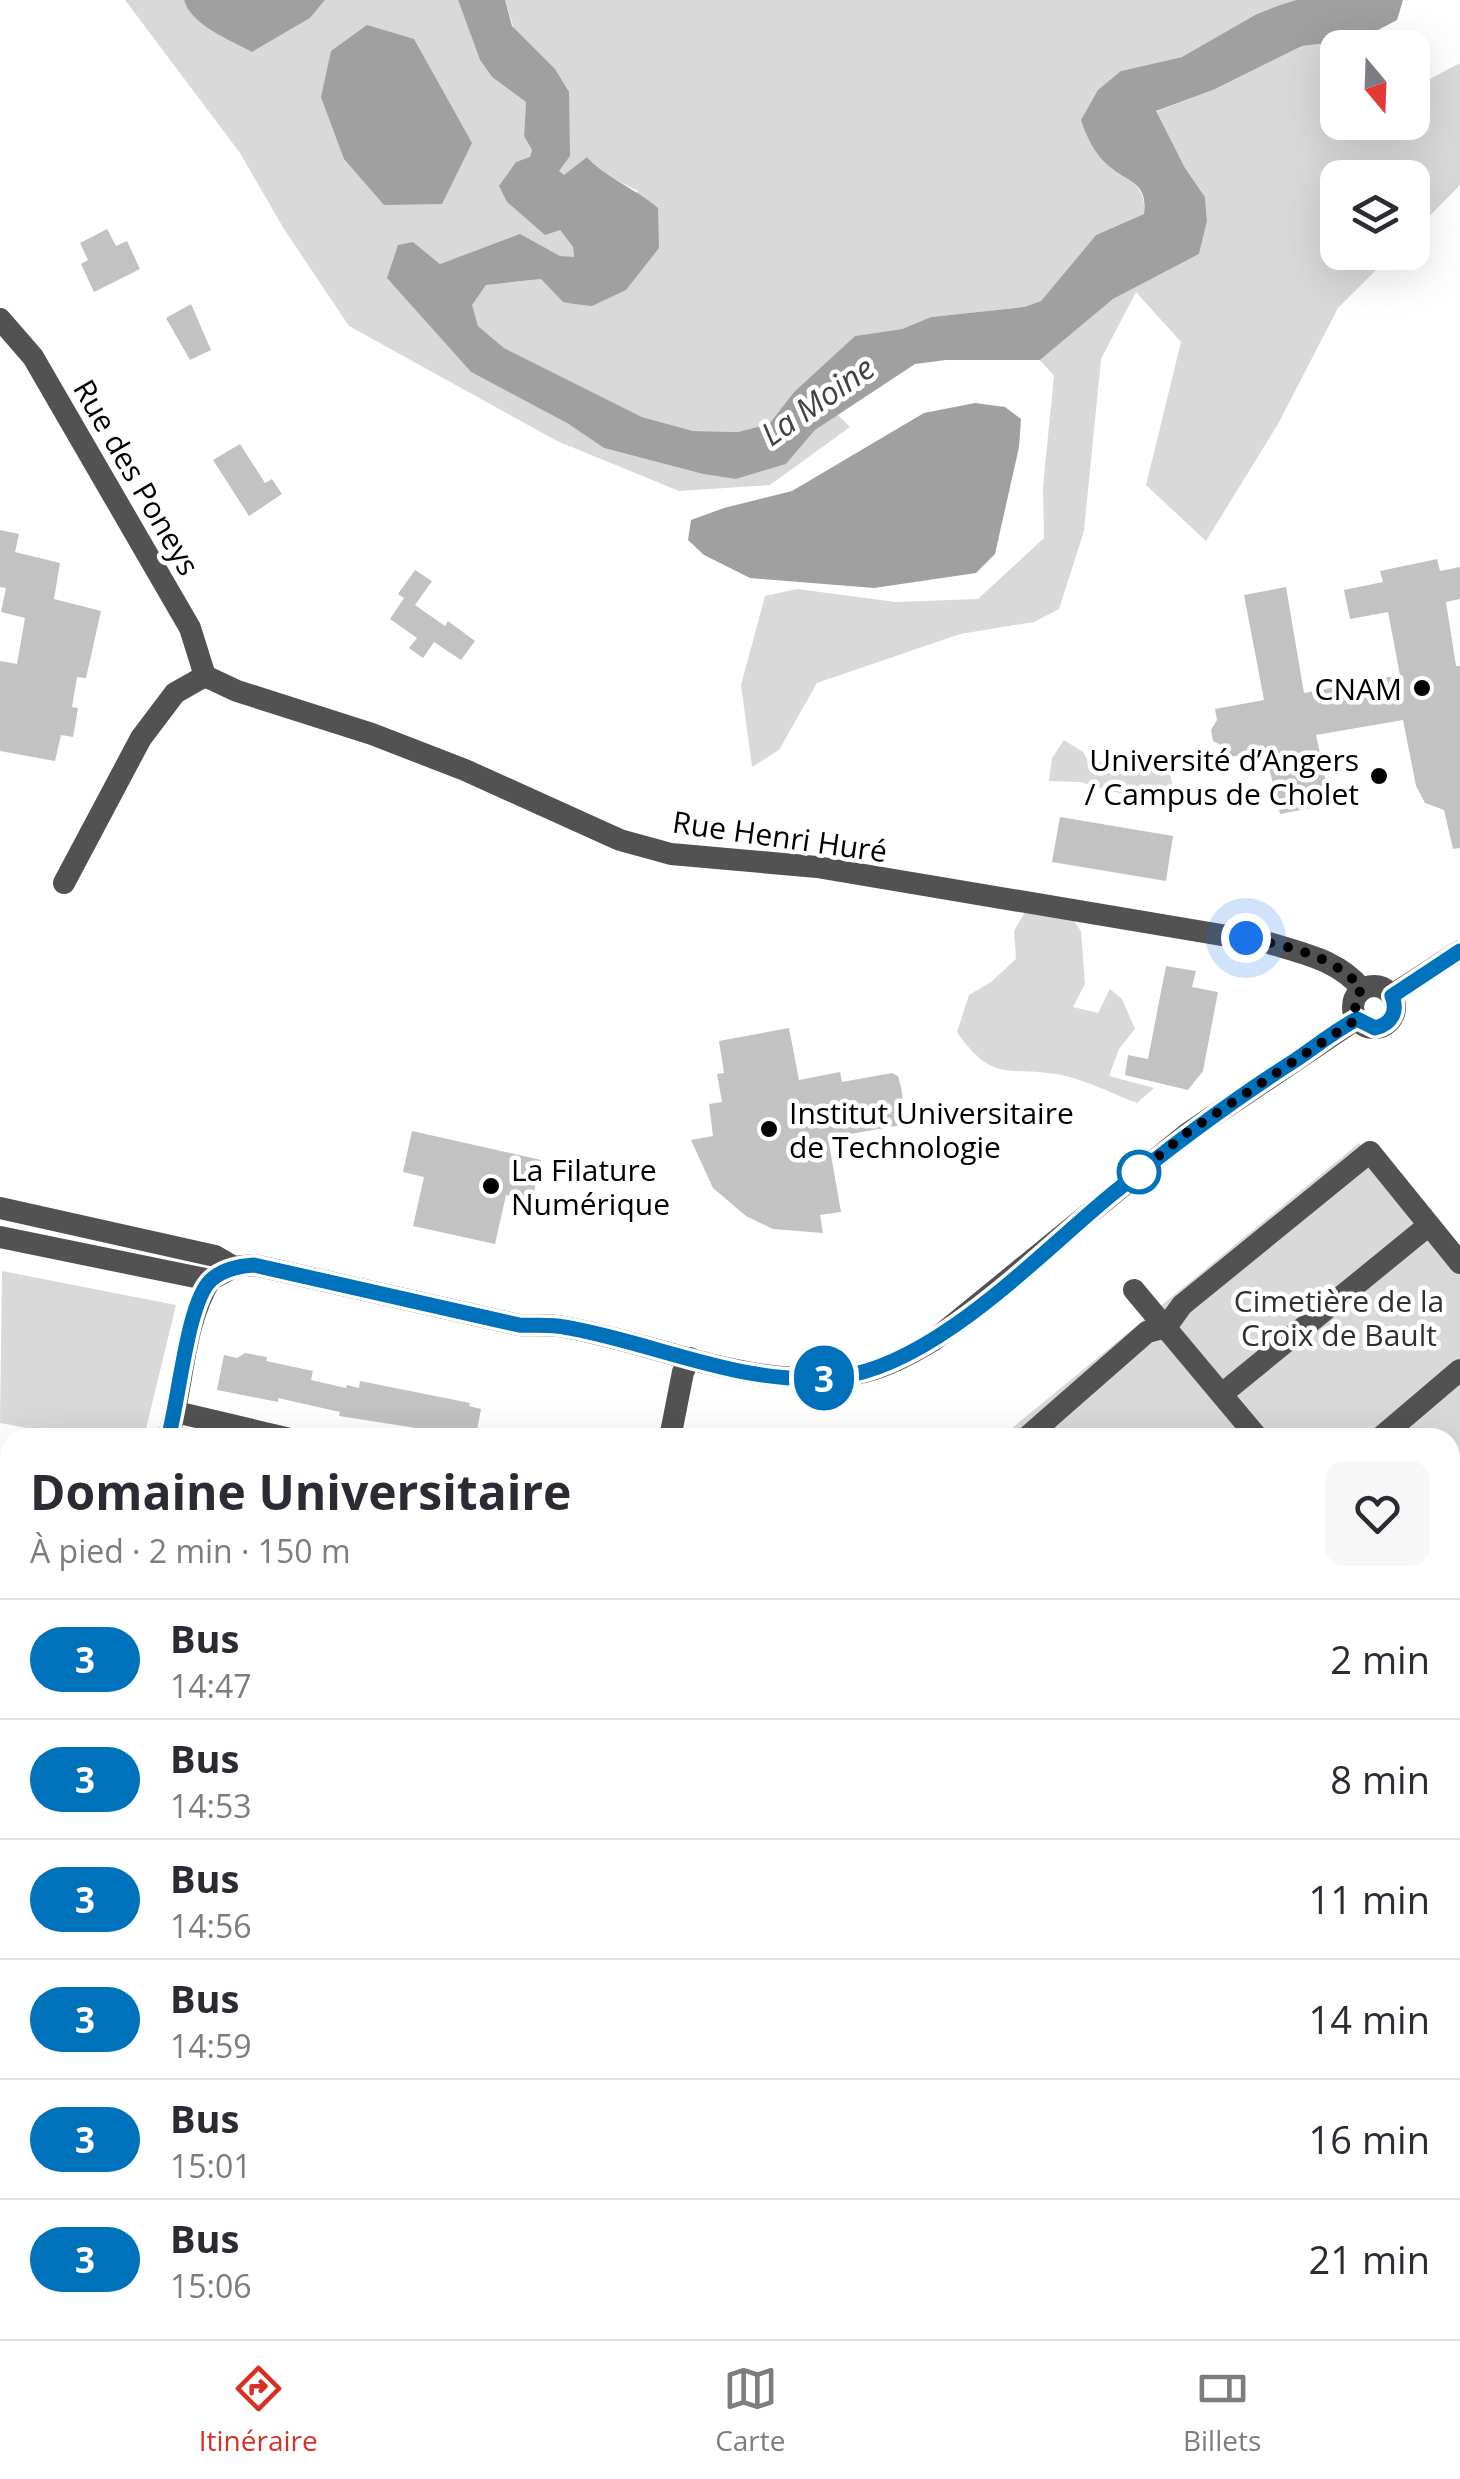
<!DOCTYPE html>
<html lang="fr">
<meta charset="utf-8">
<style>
:root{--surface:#fff;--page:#f7f7f7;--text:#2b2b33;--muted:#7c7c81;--line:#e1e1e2;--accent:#d93025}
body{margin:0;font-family:"Open Sans",sans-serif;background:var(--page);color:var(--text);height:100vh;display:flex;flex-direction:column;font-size:38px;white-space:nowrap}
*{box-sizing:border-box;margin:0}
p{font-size:32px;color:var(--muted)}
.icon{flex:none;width:55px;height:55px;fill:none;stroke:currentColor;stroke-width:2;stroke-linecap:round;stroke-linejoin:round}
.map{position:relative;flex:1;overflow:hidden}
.panel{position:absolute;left:0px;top:1428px;width:1460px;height:912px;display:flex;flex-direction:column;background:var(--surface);border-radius:30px 30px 0 0;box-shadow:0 10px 40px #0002}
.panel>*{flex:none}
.badge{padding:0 20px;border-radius:32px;font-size:35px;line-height:65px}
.needle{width:65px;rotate:161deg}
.tools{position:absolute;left:1320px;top:30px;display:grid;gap:20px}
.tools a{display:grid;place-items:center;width:110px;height:110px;border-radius:20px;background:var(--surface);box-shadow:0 10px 40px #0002;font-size:50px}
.you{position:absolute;width:50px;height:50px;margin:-25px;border:8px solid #fff;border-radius:50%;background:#1a73e8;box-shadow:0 0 0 15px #1a73e833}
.map>.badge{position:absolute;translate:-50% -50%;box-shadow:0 0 0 5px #fff}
.round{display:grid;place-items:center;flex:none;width:105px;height:105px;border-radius:20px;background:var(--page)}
.headline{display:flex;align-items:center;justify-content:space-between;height:170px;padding:0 30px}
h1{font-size:48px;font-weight:700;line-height:75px}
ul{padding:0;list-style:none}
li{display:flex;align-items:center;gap:30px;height:120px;padding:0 30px;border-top:2px solid var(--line)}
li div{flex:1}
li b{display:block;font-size:38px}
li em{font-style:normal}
li .badge{min-width:110px;font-weight:700;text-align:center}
.dock{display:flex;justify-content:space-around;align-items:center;height:140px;border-top:2px solid var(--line);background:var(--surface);font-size:28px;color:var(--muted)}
.dock a{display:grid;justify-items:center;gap:5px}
.dock .selected{color:var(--accent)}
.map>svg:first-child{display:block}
.green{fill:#d9d9d9}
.water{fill:#a0a0a0}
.building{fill:#c2c2c2}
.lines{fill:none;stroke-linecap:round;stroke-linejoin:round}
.minor{stroke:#525252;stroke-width:22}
.line-casing{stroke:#fff;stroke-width:22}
.line{stroke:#0071bb;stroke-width:15}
.walk{stroke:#000;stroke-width:10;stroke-dasharray:0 18}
.poi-dot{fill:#000;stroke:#fff;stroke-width:4}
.stop-dot{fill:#fff;stroke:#0071bb;stroke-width:5}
.labels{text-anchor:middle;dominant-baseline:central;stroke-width:9;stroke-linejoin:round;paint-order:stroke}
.street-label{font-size:30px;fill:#000;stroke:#fff}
.poi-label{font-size:30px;fill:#000;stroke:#fff;text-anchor:end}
.park-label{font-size:30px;fill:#303030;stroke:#fff}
.water-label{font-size:32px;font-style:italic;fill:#414141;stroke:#fff}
</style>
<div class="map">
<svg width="1460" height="2339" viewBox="0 0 1460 2339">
<rect width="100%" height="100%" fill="#fff"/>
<g class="green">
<path d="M 125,0 L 184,0 C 192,25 230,40 252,52 L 310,18 L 325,0 L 458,0 L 480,60 L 492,77 L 526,102 L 524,136 L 532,150 L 530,157 L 560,230 L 573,247 L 574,258 L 560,256 L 520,235 L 440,264 L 413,242 L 388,278 L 471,372 L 567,423 L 604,448 L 703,474 L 736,479 L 786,464 L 815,430 L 837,414 L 850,427 L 770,485 L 679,491 L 557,441 L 349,326 L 284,229 L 240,153 Z"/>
<path d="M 505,0 L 1296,0 L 1280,5 L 1182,57 L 1121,71 L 1110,167 C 1130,179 1147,188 1144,214 L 1096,235 L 1041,301 L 1024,307 L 931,317 L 902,329 L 855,336 L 794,392 L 769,424 L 738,432 L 693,431 L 642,417 L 504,348 L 478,326 L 471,305 L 486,285 L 541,279 L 563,302 L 638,191 L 606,175 L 587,157 L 563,176 L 558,171 Z"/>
<polygon points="1361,39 1352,47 1338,48 1338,122 1412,122 1413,88 1460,63 1460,185 1413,233 1412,178 1338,178 1338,252 1393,253 1338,308 1278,424 1206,541 1146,485 1181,342 1136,292 1101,359 1084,531 1059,609 1034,622 960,634 817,683 779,750 752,767 741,685 765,596 797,589 896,602 978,599 1044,538 1043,486 1054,376 1040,360 1113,299 1199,254 1207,221 1205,197 1185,168 1155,112 1213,90 1302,46"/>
<polygon points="1064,740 1083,752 1091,766 1118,754 1170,772 1174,794 1130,796 1080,782 1049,781 1052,758"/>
<path d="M 1026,910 L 1072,918 L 1081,931 L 1085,984 L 1073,1007 L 1098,1013 L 1110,989 L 1122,999 L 1135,1029 L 1119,1049 L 1109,1076 L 1154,1088 L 1137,1103 C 1113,1094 1086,1080 1061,1075 C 1008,1065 994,1085 957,1032 L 969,995 L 991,982 L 1016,959 L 1014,931 Z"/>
<polygon points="1359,1143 1460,1259 1460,2328 1450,2309 1450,1438 1000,1438"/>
<polygon points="2,1271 176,1305 144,1437 41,1437 42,1431 0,1423"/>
<polygon points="217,2330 311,2330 308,2339 260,2339"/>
</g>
<g class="water">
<path d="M 184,0 L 325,0 L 310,18 L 252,52 C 230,40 191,25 184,0 Z"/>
<path d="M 458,0 L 505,0 L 512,26 L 555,69 L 569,92 L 570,156 L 559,171 L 564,175 L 587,157 C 607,179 635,188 658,208 L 659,248 L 626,290 L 592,306 L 574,304 L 563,302 L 541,279 L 486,285 L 472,305 L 478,326 L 504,348 L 642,417 L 693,431 L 738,432 L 769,424 L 794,392 L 855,336 L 902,329 L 931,317 L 1024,307 L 1041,301 L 1096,235 L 1144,214 C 1148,183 1130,183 1110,167 C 1095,155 1087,138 1081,120 L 1098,90 L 1121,71 L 1182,57 L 1257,14 L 1280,5 L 1296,0 L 1403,0 L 1397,20 L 1361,39 L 1302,46 L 1213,90 L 1156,111 L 1185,168 L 1205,197 L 1207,221 L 1199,254 L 1113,299 L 1040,360 L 946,360 L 915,364 L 815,430 L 786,464 L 736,479 L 703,474 L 604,448 L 567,423 L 471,372 L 387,278 L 398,245 L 413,242 L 440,264 L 520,234 L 560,256 L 574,257 L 573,247 L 560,230 L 545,235 L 507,202 L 499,186 L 516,162 L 530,157 L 532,150 L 524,136 L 526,102 L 492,77 L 480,60 Z"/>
<polygon points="367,25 414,39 472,143 442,204 384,205 344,159 321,97 331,51"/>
<polygon points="975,403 1005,407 1021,419 1019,447 995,554 976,573 874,588 750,578 704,555 688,540 691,520 724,508 792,491 924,413"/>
</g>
<g class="building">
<polygon points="107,229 116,246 127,241 140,269 94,292 81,264 88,260 80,243"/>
<polygon points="191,304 211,350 190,360 166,318"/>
<polygon points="240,444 265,483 272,479 282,494 249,516 213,460"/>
<polygon points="0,530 19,534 15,552 60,563 54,599 101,611 86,678 77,677 72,707 78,708 73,737 61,735 55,761 0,751 0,661 17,664 25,618 1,612 6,588 0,587"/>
<polygon points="1437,559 1440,571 1460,567 1460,599 1446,602 1456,666 1460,666 1460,848 1453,849 1444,810 1425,803 1416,786 1403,720 1316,735 1331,804 1280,814 1265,750 1225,758 1223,746 1213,741 1211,730 1217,720 1215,709 1264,700 1244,595 1286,587 1304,693 1400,675 1388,612 1350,619 1344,590 1383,582 1380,571"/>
<polygon points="415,570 432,581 415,605 445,626 448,621 475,641 461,660 434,642 423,658 409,648 417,638 390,619 404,598 398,594"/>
<polygon points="1060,817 1173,836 1166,881 1052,862"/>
<polygon points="1166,966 1196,971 1192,987 1218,992 1203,1071 1188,1090 1125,1075 1128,1055 1148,1059"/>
<polygon points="789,1028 799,1080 840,1072 842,1082 892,1073 898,1076 901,1087 907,1124 828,1138 841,1212 820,1215 823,1233 773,1229 746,1216 713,1188 691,1140 713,1136 709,1104 722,1102 717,1074 724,1073 719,1041"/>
<polygon points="412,1131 541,1160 532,1201 506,1195 495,1244 413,1226 424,1177 403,1172"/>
<polygon points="245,1353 267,1357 266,1361 313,1371 311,1380 346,1388 347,1385 359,1388 360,1381 470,1403 469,1406 481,1409 476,1435 458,1431 457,1435 447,1432 445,1438 436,1438 419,1433 416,1428 339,1416 340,1412 278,1398 278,1402 217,1390 224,1355 237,1358"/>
</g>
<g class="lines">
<g class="minor">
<polyline points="0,319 33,357 190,628 205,676"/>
<path d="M 205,676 L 237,691 L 372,734 L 465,770 L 620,840 L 671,854 L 817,867 L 1269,943 C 1304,954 1338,960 1362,989"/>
<polyline points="64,883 141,738 175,693 205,676"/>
<circle cx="1374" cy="1007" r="21"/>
<polyline points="1392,995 1460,951"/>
<polyline points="0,1208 215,1256 234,1267"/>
<path d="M 0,1237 L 210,1280 L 234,1267 L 254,1265 L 519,1325 C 534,1326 550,1324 564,1327 C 662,1344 764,1396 864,1372 C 889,1366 912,1353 934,1340 L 1188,1133 L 1357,1019"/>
<polyline points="1134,1290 1258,1438"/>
<polyline points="1222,1394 1429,1225"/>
<polyline points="176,1412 286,1438"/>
<path d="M 168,1438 C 184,1386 182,1327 210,1280"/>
<polyline points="670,1438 683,1372 690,1358"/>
<polyline points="1026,1438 1147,1332 1166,1327 1182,1305 1370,1152 1460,1263"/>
<polyline points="1380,1438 1460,1370"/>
<polyline points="0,1510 10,1511"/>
<polyline points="1450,1597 1460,1610"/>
<polyline points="1450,1665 1460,1657"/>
<polyline points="0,1700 10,1705"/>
<polyline points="1450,1701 1460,1692"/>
<polyline points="0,1795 10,1774"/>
<polyline points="1450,1988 1460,1980"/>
<polyline points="0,2092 10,2094"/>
<polyline points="1450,2253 1460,2246"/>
<polyline points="0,2315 10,2317"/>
<polyline points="76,2330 122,2339"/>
<polyline points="708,2330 722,2339"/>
<polyline points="863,2339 869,2330"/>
</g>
</g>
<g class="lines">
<defs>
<path id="line" d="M 168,1438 C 179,1401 187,1302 211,1280 C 223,1269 239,1266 254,1265 L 519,1325 C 534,1326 550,1324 564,1327 C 654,1342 745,1388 838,1377 C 934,1366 1038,1255 1111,1195 C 1170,1147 1230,1102 1294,1061 C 1315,1047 1334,1031 1357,1019 L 1375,1028 C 1392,1024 1398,1011 1392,996 L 1460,951"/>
</defs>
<use href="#line" class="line-casing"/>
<use href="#line" class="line"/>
<path class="walk" d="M 1139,1172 L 1135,1175 L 1188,1132 L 1357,1019 L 1354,999 L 1362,989 C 1334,955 1287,946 1246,938"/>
</g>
<g class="poi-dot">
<circle cx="1422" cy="688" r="10"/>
<circle cx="1379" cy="776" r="10"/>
<circle cx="769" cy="1129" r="10"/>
<circle cx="491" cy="1186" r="10"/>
</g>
<circle class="stop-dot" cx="1139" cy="1172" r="20"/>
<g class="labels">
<g class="street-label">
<text transform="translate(137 477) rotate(60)">Rue des Poneys</text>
<text transform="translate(780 836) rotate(8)">Rue Henri Huré</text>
</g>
<g class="poi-label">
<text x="1402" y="688">CNAM</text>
<text x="1359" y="759">Université d’Angers<tspan x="1359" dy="34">/ Campus de Cholet</tspan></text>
<text x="789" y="1112" text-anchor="start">Institut Universitaire<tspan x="789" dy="34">de Technologie</tspan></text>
<text x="511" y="1169" text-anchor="start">La Filature<tspan x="511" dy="34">Numérique</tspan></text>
</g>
<g class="park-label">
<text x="1339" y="1300">Cimetière de la<tspan x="1339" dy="34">Croix de Bault</tspan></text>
</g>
<g class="water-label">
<text transform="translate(817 400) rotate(-35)">La Moine</text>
</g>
</g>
</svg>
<div class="tools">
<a><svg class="needle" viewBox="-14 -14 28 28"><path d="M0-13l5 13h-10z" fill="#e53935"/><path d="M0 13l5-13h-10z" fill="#7c7c81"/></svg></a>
<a><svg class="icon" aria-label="layers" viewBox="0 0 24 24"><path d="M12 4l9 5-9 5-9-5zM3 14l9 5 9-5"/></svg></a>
</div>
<div class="you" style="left:1246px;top:938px"></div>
<b class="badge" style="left:824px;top:1378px;background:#0071bb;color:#fff">3</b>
<section class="panel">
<div class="headline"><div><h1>Domaine Universitaire</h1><p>À pied · 2 min · 150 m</p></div><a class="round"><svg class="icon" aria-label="heart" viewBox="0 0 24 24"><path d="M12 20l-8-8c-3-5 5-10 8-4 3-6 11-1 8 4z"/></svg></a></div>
<ul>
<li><span class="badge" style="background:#0071bb;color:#fff">3</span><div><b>Bus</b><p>14:47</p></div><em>2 min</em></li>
<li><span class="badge" style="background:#0071bb;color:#fff">3</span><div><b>Bus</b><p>14:53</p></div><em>8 min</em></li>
<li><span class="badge" style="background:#0071bb;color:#fff">3</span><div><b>Bus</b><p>14:56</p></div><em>11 min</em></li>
<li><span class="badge" style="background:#0071bb;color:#fff">3</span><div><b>Bus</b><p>14:59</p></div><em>14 min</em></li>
<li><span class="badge" style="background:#0071bb;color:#fff">3</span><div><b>Bus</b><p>15:01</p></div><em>16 min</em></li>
<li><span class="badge" style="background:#0071bb;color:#fff">3</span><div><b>Bus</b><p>15:06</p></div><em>21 min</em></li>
</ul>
</section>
</div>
<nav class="dock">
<a class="selected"><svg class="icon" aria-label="directions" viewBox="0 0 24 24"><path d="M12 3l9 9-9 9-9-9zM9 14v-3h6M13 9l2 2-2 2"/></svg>Itinéraire</a>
<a><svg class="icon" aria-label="map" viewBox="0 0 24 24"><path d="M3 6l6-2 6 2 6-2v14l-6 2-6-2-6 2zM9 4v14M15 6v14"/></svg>Carte</a>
<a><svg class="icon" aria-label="tickets" viewBox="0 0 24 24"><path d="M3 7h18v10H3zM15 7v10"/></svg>Billets</a>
</nav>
